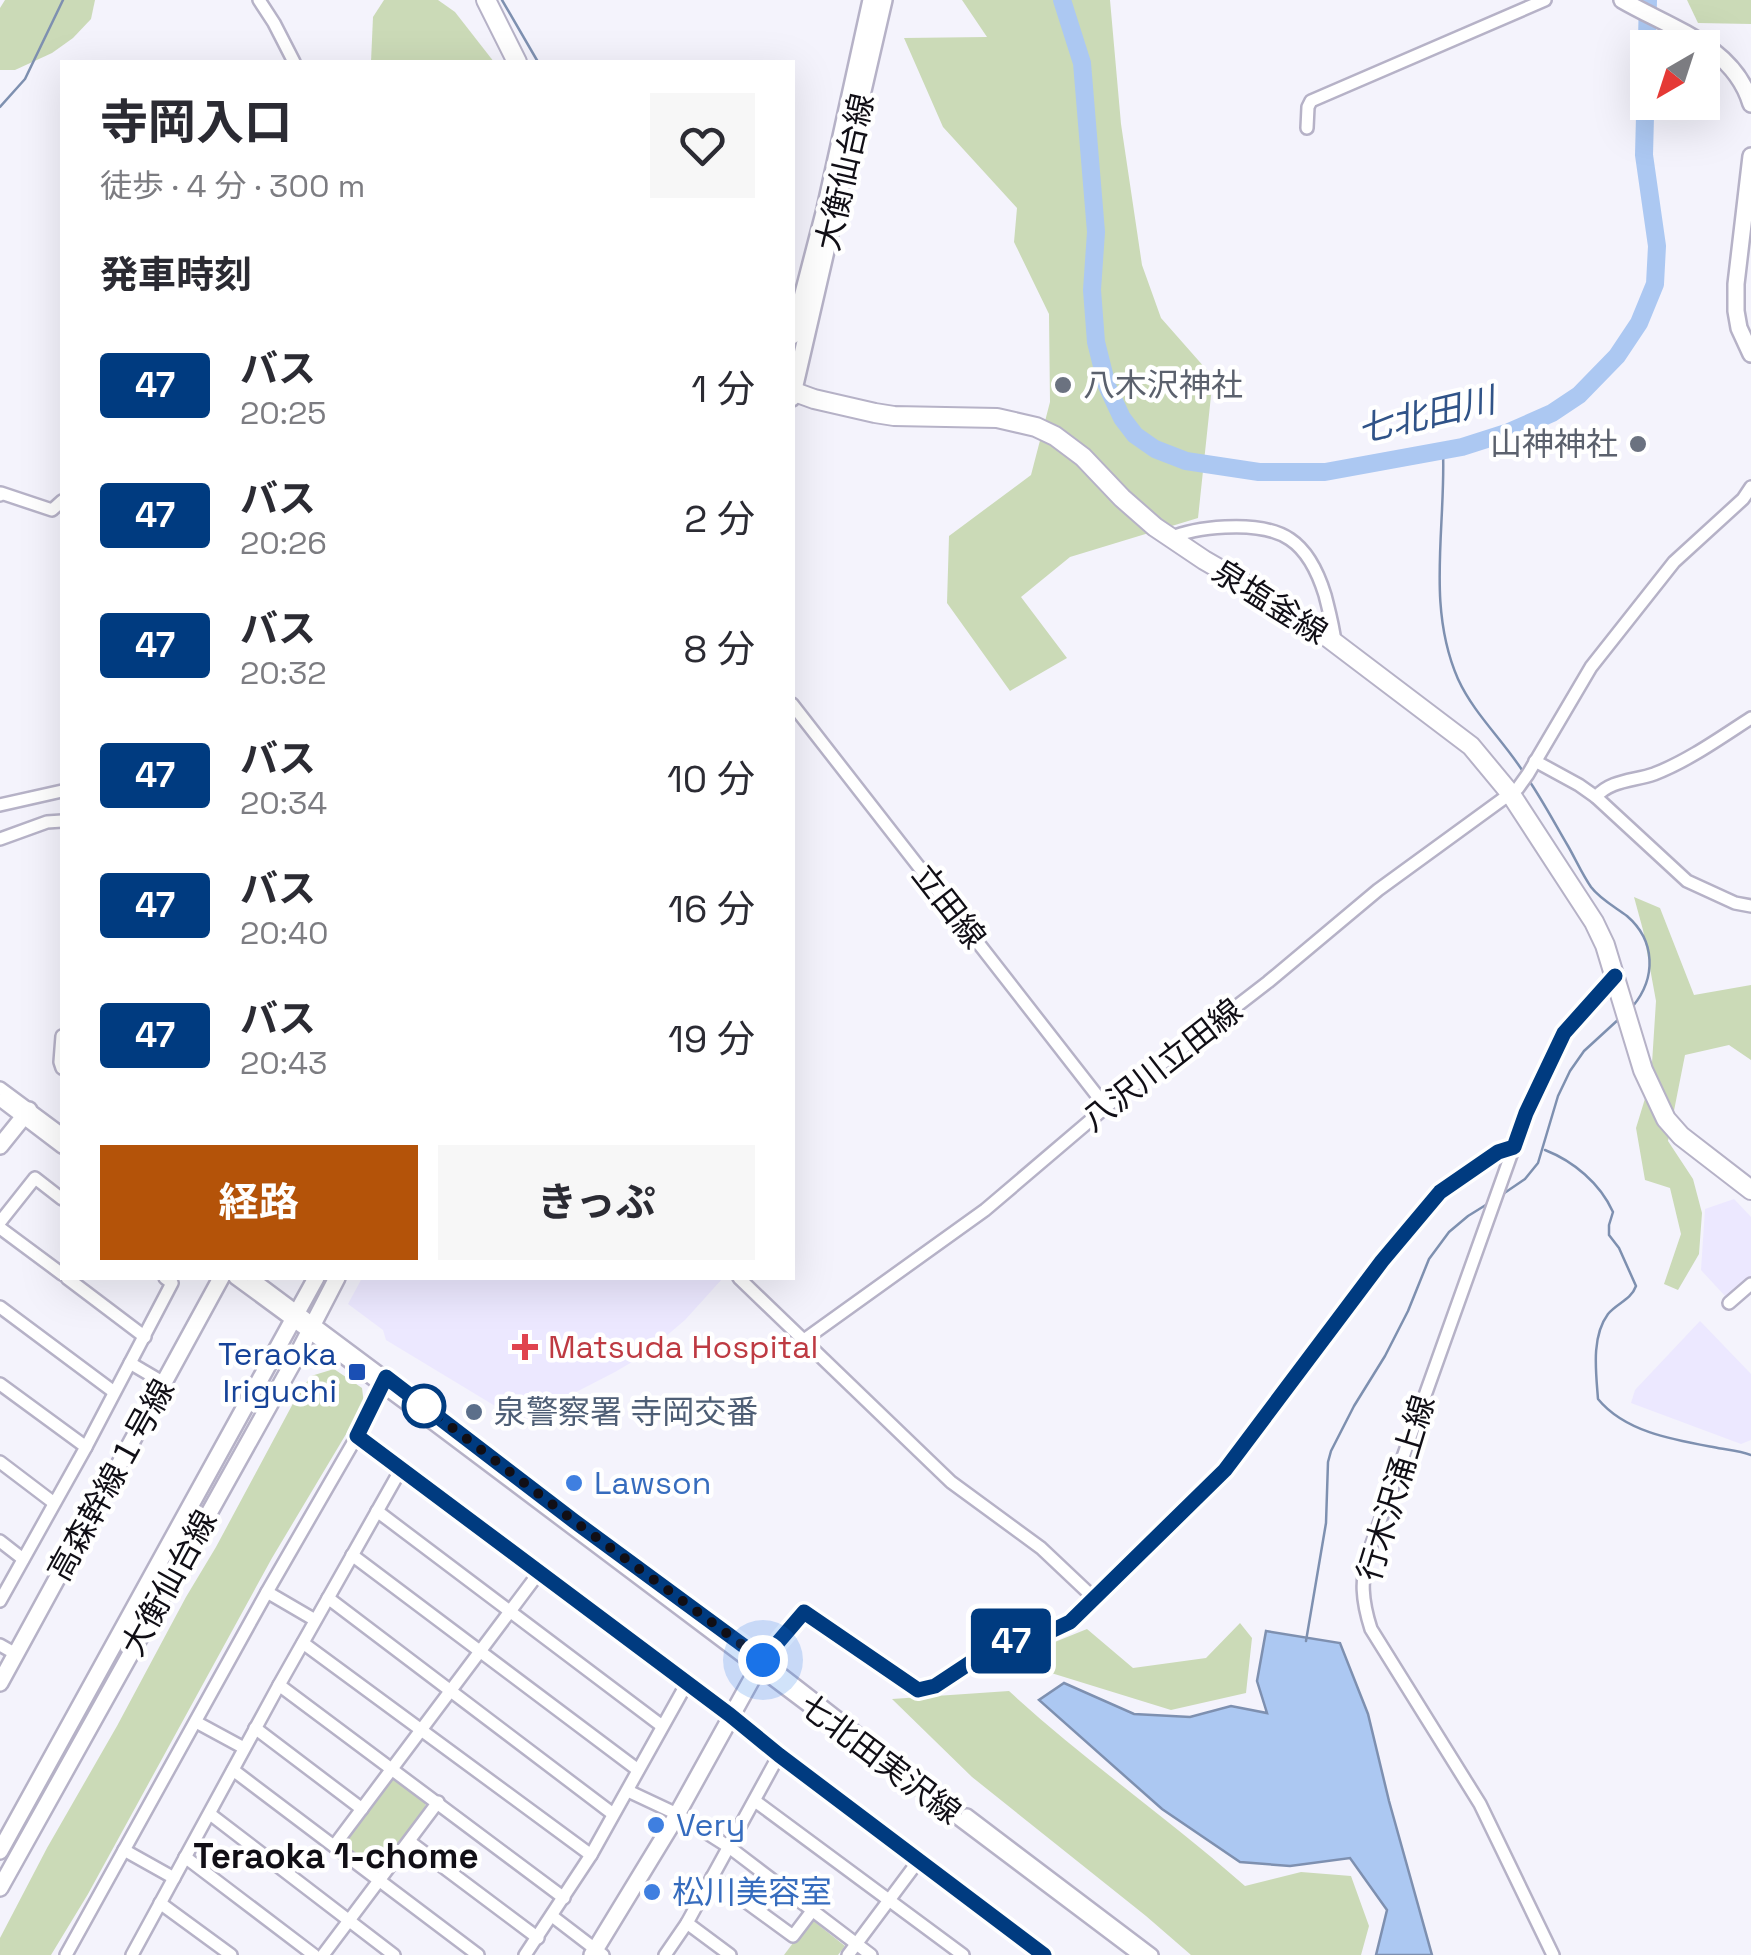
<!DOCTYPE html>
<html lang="ja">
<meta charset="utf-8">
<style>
:root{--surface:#fff;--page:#f7f7f7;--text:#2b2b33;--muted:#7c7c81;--accent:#b45309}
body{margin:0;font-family:"Space Grotesk","Noto Sans JP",sans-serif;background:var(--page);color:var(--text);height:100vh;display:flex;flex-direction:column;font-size:38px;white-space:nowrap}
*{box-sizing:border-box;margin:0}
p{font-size:32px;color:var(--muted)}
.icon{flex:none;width:55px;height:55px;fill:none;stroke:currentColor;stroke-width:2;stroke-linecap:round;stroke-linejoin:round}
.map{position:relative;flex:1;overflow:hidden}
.panel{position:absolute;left:60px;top:60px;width:735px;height:1220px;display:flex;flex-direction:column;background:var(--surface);border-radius:0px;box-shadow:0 10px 40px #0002}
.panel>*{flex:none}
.badge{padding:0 20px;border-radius:8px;font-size:35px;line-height:65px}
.needle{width:65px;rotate:219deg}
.buttons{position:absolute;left:1630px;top:30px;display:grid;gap:20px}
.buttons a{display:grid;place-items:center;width:90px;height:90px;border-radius:0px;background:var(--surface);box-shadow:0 10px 40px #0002;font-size:50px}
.you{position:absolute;width:50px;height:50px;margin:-25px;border:8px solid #fff;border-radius:50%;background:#1a73e8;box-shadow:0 0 0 15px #1a73e833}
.map>.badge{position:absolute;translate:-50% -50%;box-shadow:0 0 0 5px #fff}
h2{padding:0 40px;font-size:38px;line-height:90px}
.round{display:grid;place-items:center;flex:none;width:105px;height:105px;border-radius:0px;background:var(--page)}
.headline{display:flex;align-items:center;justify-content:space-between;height:170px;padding:0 40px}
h1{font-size:48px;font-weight:700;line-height:75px}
.cta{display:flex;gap:20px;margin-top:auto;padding:20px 40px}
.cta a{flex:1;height:115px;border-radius:0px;background:var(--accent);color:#fff;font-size:40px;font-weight:700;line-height:115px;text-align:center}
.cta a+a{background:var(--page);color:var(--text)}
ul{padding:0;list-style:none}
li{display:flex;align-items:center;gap:30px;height:130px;padding:0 40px}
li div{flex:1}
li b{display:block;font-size:38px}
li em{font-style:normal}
li .badge{min-width:110px;font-weight:700;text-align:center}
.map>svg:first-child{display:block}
.built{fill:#ece8ff}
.green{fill:#cbdab7}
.water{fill:#acc8f2;stroke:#7e90b0;stroke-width:2.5}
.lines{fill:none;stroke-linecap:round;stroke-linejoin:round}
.stream{stroke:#7e90b0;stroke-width:2.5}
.river{stroke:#acc8f2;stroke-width:18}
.street-casing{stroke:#b6b2c7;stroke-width:16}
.secondary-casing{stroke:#b6b2c7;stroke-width:20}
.primary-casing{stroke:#b6b2c7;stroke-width:22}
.street{stroke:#fff;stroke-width:11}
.secondary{stroke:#fff;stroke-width:15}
.primary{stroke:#fff;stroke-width:18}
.line-casing{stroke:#fff;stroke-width:22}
.line{stroke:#003b80;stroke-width:15}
.walk{stroke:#110f16;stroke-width:10;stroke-dasharray:0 18}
.worship-dot{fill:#6b7280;stroke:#fff;stroke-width:4}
.health-dot{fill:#e0444e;stroke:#fff;stroke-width:4}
.transit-dot{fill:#1a4fb4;stroke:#fff;stroke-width:4}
.stop-dot{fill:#fff;stroke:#003b80;stroke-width:5}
.service-dot{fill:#5c6f8a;stroke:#fff;stroke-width:4}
.shop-dot{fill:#3f7fe0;stroke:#fff;stroke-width:4}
.labels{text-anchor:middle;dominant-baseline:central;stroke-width:9;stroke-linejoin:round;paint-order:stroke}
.street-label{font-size:32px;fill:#110f16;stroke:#fff}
.worship-label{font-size:32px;fill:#5b616d;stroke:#fff;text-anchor:start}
.health-label{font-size:32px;fill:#be3a42;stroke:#fff;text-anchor:start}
.transit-label{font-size:32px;fill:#164399;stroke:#fff;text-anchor:end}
.service-label{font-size:32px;fill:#4e5e75;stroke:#fff;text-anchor:start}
.shop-label{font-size:32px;fill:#366cbe;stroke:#fff;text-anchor:start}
.water-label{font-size:35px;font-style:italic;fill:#305388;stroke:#fff}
.neighbourhood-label{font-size:35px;font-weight:bold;fill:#110f16;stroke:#fff}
</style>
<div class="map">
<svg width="1751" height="1955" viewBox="0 0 1751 1955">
<rect width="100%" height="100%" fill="#f4f3fc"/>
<g class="built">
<polygon points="1734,1199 1751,1217 1751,1277 1726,1297 1701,1270 1705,1209"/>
<polygon points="362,1278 723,1278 685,1320 644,1355 615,1372 520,1421 386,1340 383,1330 348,1304"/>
<polygon points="1700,1321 1751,1374 1751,1440 1741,1444 1631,1403 1635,1390"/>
</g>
<g class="green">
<polygon points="5,0 95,0 91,19 73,38 52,53 15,70 0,70 0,8"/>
<polygon points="384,0 438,0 455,12 494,62 371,62 373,17"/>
<polygon points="962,0 1110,0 1121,124 1142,265 1161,318 1213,377 1198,518 1070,557 1021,597 1067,658 1010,691 947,603 949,536 1031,475 1050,402 1049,314 1014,242 1017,208 943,127 904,38 987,37"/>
<polygon points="1687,0 1751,0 1751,24 1698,23"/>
<polygon points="1634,897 1660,908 1694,995 1751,985 1751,1060 1729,1045 1685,1055 1668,1141 1693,1179 1702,1213 1699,1254 1678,1290 1664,1284 1681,1234 1670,1188 1645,1180 1636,1128 1651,1079 1656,1001 1643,930"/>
<polygon points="334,1369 362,1388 364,1404 272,1558 88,1894 51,1955 0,1955 0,1938 47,1848 117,1726 186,1597 216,1547 297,1396 311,1376"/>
<polygon points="1240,1623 1252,1638 1246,1693 1171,1710 1048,1672 951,1677 992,1653 1040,1648 1087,1629 1133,1668 1206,1658"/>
<path d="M 1009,1691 C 1085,1761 1168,1818 1245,1886 L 1301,1872 L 1351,1876 L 1369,1926 L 1361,1955 L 1191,1955 L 1146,1916 L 972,1777 L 892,1699 Z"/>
<polygon points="393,1774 424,1797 426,1807 378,1872 341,1844"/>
<polygon points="811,1919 845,1946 838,1955 784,1955"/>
</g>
<polygon class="water" points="1266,1631 1340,1643 1368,1714 1389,1801 1432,1955 1376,1955 1387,1910 1350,1858 1290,1866 1240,1862 1162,1809 1039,1700 1064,1683 1134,1714 1190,1717 1231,1706 1267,1713 1257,1681"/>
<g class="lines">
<g class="stream">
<polyline points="502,0 538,62"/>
<polyline points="0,107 25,79 63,0"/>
<path d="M 1443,451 C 1446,527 1426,606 1458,679 C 1474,714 1503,740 1524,773"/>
<path d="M 1528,779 C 1543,801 1555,824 1568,846 C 1576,860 1582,874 1591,887 C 1600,899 1615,907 1627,916 C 1656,941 1656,978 1633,1006"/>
<path d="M 1545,1150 C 1573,1161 1600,1183 1613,1212 L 1609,1225 L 1609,1235 L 1619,1248 L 1636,1286 C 1631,1300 1617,1303 1608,1314 C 1591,1337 1596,1372 1598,1399 C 1625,1432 1674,1440 1713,1447 C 1726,1450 1738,1450 1751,1455"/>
<polyline points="1500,1196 1525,1179 1538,1163 1558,1096 1570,1071 1584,1051 1620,1018"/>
<polyline points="1306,1641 1326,1523 1328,1462 1331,1451 1354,1406 1385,1356 1408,1311 1429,1259 1449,1232 1468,1216 1489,1203"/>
</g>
<polyline class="river" points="1062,0 1082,63 1096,232 1092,290 1096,342 1107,386 1122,418 1135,435 1155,449 1186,461 1259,472 1325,472 1462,447 1509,432 1552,413 1579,395 1617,356 1639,323 1655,284 1657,246 1644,155 1648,0"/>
<defs>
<g id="street">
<polyline points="259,0 274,23 294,62"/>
<polyline points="1307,128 1308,107 1311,101 1545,0"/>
<polyline points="0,495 1,493 52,510 62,501"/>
<path d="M 1170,538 C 1186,531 1207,528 1225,527 C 1282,524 1308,540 1325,595 C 1329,611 1333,625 1335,642"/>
<polyline points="792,704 1106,1107"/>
<polyline points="1535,761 1579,785 1596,797 1687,881 1735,903 1751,906"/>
<path d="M 1596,797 C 1610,780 1634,781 1654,774 C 1688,761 1720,738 1751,718"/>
<polyline points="0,805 62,791"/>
<polyline points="0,839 47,822 62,821"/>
<polyline points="62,1036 60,1062 62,1068"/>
<polyline points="0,1088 62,1134"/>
<polyline points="0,1100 62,1147"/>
<polyline points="0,1222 35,1178 62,1199"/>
<polyline points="0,1228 62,1274"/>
<polyline points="67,1278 145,1337"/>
<polyline points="235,1278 435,1425 1139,1955"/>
<polyline points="252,1278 457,1431"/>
<polyline points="739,1278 951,1482 1041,1548 1095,1599 1225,1470 1381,1261 1440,1192 1498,1152 1513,1147"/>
<polyline points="1729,1303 1751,1284"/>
<polyline points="0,1307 114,1392"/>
<polyline points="804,1340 985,1210 1106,1107 1268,982 1378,890 1518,788 1528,774 1591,667 1674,562 1743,499 1751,487"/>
<polyline points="130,1363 164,1383"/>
<polyline points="0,1384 86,1447"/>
<polyline points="357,1436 730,1715 779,1755 1044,1955"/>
<polyline points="0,1462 54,1503"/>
<polyline points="377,1511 662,1726"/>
<polyline points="0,1541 23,1559"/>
<polyline points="352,1555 638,1770"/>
<polyline points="631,1563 753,1652 864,1738"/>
<polyline points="267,1592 315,1620"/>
<polyline points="328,1598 613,1814"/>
<polyline points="0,1601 86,1447 172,1283 165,1278"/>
<polyline points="303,1643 591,1855"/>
<polyline points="0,1645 16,1654"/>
<polyline points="763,1659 804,1612 917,1690 935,1686 1000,1643 1049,1632 1070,1622 1095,1599"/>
<polyline points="279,1685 564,1898"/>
<polyline points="196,1722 244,1748"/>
<polyline points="255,1728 362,1809"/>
<polyline points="233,1770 478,1955"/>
<polyline points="628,1791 677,1814 729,1847 871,1955"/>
<polyline points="755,1801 963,1955"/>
<polyline points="210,1814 394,1955"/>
<polyline points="967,1815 1152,1955"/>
<polyline points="410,1842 538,1938"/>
<polyline points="334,1846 538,1574"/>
<polyline points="124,1850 174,1878"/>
<polyline points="185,1857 314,1955"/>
<polyline points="712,1877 793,1936 812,1911"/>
<polyline points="160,1903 231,1955"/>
<polyline points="552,1916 603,1955"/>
<polyline points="687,1923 730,1955"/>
<polyline points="66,1955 267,1592 357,1436 384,1380"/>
<polyline points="132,1955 279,1685 401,1469"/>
<polyline points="323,1955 438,1802"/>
<polyline points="525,1955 591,1855 687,1683"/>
<polyline points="665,1955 687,1923 779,1755"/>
<polyline points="848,1955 919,1860"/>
<path d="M 1553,1955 L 1480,1804 L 1371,1629 C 1362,1601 1360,1579 1369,1552 L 1526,1113 L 1565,1033 L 1615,976"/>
</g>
<g id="secondary">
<path d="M 1622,0 C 1670,28 1734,46 1751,104"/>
<polyline points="1751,156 1736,284 1736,311 1739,328 1751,354"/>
<polyline points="792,336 825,209 871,0"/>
<polyline points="792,398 884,0"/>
<polyline points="0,1146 29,1110"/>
<polyline points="0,1683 221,1278"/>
<polyline points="0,1851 316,1278"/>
<polyline points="0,1888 295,1359 337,1278"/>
<polyline points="592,1955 670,1827 763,1659"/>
</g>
<g id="primary">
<polyline points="486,0 517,62"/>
<polyline points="792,391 814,399 875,413 894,416 997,418 1036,427 1055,436 1083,457 1122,498 1155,527 1204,560 1287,608 1314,627 1471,746 1510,793 1594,922 1605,945 1643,1070 1666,1119 1681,1136 1751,1190"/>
</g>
</defs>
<use href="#street" class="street-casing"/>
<use href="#secondary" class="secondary-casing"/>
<use href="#primary" class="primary-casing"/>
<use href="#street" class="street"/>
<use href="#secondary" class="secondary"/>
<use href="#primary" class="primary"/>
</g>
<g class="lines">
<defs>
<polyline id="line" points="1044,1955 779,1755 730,1715 357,1436 386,1377 574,1521 763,1660 804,1612 918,1690 935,1686 1000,1643 1049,1632 1070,1622 1225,1470 1382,1261 1440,1192 1498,1152 1514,1147 1526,1113 1564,1033 1615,976"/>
</defs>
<use href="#line" class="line-casing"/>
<use href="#line" class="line"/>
<polyline class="walk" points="424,1406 574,1521 763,1660"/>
</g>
<g class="worship-dot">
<circle cx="1063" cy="385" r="10"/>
<circle cx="1638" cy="444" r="10"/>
</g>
<path class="health-dot" d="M520 1332h10v10h10v10h-10v10h-10v-10h-10v-10h10z"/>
<rect class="transit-dot" x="347" y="1362" width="20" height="20" rx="5"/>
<circle class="stop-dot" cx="424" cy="1406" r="20"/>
<circle class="service-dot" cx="474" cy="1412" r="10"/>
<g class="shop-dot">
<circle cx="574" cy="1483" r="10"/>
<circle cx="656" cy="1825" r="10"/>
<circle cx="652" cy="1892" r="10"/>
</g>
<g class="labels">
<g class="street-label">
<text transform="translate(845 172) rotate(-77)">大衡仙台線</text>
<text transform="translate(1270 602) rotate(32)">泉塩釜線</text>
<text transform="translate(949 906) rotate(52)">立田線</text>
<text transform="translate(1162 1065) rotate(-38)">八沢川立田線</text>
<text transform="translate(111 1480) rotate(-61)">高森幹線１号線</text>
<text transform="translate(1396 1488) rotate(-73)">行木沢涌上線</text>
<text transform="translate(169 1583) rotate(-61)">大衡仙台線</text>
<text transform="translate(880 1759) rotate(37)">七北田実沢線</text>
</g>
<g class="worship-label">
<text x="1083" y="385">八木沢神社</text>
<text x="1618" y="444" text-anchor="end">山神神社</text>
</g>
<g class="health-label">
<text x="548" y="1347">Matsuda Hospital</text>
</g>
<g class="transit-label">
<text x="337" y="1354">Teraoka<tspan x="337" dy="37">Iriguchi</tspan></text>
</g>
<g class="service-label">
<text x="494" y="1412">泉警察署 寺岡交番</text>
</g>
<g class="shop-label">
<text x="594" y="1483">Lawson</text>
<text x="676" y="1825">Very</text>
<text x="672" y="1892">松川美容室</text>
</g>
<g class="water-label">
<text transform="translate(1426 415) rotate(-13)">七北田川</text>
</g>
<g class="neighbourhood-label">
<text x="336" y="1856">Teraoka 1-chome</text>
</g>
</g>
</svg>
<div class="buttons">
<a><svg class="needle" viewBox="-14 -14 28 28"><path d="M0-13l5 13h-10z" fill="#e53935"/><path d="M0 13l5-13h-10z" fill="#7c7c81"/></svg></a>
</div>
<div class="you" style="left:763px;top:1660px"></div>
<b class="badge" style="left:1011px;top:1641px;background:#003b80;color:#fff">47</b>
<section class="panel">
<div class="headline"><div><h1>寺岡入口</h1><p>徒歩 · 4 分 · 300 m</p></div><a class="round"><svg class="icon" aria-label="heart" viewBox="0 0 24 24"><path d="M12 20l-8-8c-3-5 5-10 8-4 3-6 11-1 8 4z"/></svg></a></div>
<h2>発車時刻</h2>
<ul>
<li><span class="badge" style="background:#003b80;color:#fff">47</span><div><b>バス</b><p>20:25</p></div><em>1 分</em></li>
<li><span class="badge" style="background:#003b80;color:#fff">47</span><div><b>バス</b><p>20:26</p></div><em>2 分</em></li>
<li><span class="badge" style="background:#003b80;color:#fff">47</span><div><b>バス</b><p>20:32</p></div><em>8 分</em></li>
<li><span class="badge" style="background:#003b80;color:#fff">47</span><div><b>バス</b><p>20:34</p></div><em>10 分</em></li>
<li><span class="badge" style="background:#003b80;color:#fff">47</span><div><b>バス</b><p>20:40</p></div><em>16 分</em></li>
<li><span class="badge" style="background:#003b80;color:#fff">47</span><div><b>バス</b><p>20:43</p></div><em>19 分</em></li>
</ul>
<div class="cta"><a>経路</a><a>きっぷ</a></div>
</section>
</div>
